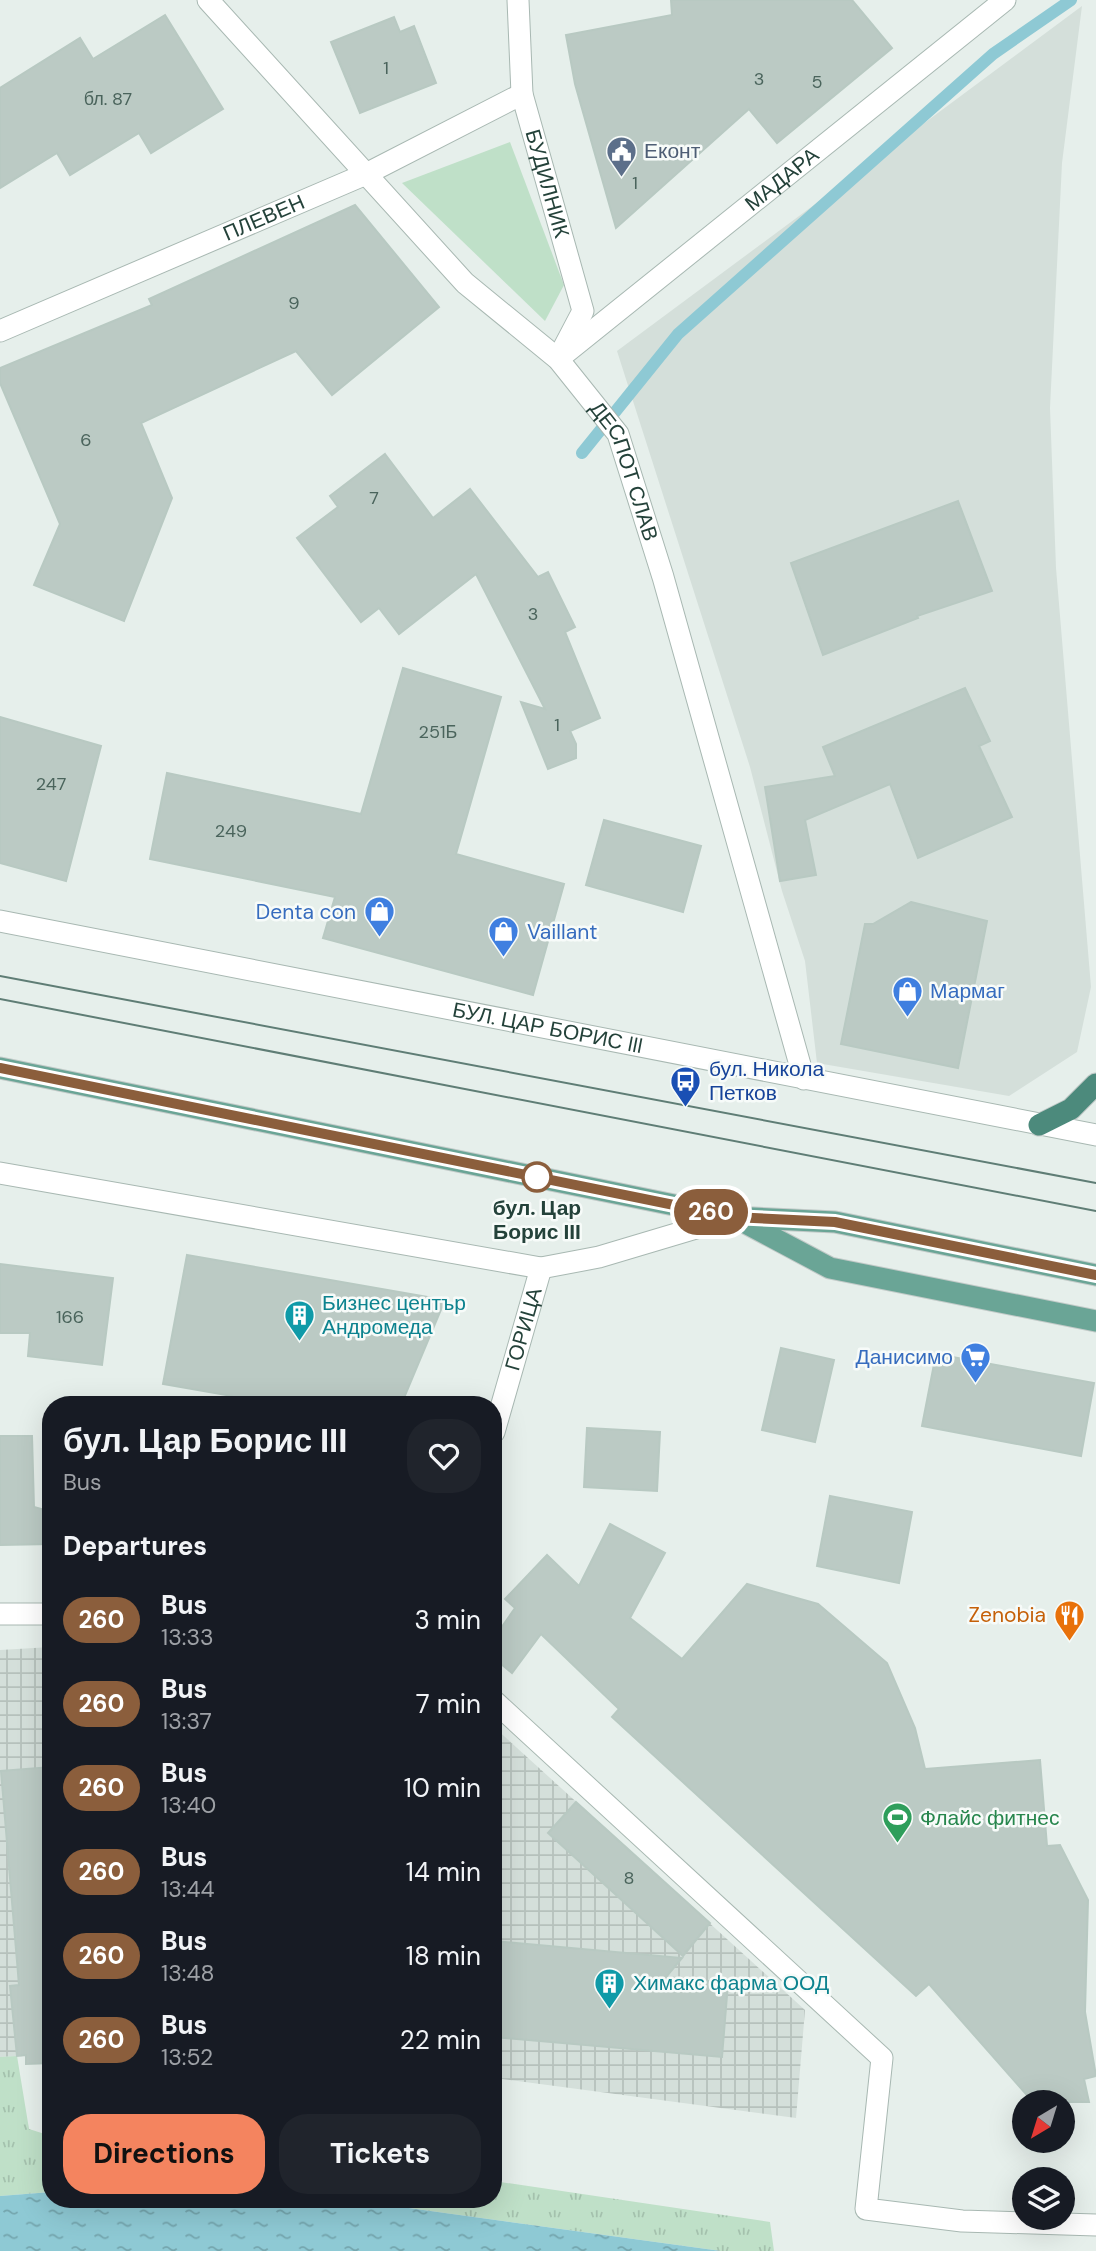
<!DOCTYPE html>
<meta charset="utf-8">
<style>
:root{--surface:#171b24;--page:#20242c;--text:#f1f3f6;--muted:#9ea1a6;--accent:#f4845f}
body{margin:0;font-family:"DM Sans",sans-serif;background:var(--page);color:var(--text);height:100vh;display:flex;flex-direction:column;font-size:26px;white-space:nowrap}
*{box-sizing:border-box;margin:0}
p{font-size:23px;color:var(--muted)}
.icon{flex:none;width:38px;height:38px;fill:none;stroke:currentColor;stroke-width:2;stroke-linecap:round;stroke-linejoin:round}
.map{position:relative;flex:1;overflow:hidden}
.details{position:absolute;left:42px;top:1396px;width:460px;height:812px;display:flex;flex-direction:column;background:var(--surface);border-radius:28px;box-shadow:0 7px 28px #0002}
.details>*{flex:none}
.badge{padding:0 14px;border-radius:23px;font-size:24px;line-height:46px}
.needle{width:46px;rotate:218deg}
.buttons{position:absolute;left:1012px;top:2090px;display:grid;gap:14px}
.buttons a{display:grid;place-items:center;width:63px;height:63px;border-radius:50%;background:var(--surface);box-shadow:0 7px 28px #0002;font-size:35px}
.map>.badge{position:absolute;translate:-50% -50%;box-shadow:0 0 0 4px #fff}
h2{padding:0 21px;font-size:26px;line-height:63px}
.round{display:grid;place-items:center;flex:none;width:74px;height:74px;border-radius:28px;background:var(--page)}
.head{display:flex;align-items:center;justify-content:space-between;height:119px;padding:0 21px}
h1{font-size:33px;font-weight:700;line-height:52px}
.button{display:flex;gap:14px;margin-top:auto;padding:14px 21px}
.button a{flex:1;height:80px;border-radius:28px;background:var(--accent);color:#111;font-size:28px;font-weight:700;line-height:80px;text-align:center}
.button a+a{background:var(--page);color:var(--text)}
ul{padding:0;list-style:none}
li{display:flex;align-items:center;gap:21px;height:84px;padding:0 21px}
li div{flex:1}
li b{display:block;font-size:26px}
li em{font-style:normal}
li .badge{min-width:77px;font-weight:700;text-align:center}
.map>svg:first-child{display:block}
.built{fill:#d4dfda}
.industrial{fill:url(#industrial-grid)}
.grass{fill:url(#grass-tufts)}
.park{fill:#bfe0c8}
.water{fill:url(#water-ripples)}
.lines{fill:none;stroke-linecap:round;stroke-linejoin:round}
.stream{stroke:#8ec9d4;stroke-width:12}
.building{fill:#bbcac4;stroke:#b8c9c2;stroke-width:2}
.minor-casing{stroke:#a8b8b2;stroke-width:23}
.primary-casing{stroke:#c2cac8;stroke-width:23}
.trunk-casing{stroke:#c2cac8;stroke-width:23}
.minor{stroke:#fff;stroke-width:21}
.primary{stroke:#6aa596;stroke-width:21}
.trunk{stroke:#4c8a7c;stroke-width:21}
.tram{stroke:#5f7d75;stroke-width:2}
.line-casing{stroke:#fff;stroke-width:16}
.line{stroke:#8b5e3c;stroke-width:10}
.stop-dot{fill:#fff;stroke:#8b5e3c;stroke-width:3.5}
.labels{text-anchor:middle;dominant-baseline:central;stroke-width:5;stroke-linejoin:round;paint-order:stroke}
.number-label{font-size:18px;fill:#4a645c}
.service-label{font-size:21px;fill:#4e5e75;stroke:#f7fbf9;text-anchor:start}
.street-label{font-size:21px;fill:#24423a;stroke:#f7fbf9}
.shop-label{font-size:21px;fill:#366cbe;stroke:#f7fbf9;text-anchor:end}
.transit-label{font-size:21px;fill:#164399;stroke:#f7fbf9;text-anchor:start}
.stop-label{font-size:21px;font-weight:bold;fill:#24423a;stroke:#f7fbf9}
.culture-label{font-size:21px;fill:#0d838f;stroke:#f7fbf9;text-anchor:start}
.food-label{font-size:21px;fill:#c56008;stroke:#f7fbf9;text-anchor:end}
.leisure-label{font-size:21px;fill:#27864d;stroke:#f7fbf9;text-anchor:start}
</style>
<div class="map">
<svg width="1096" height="2251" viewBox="0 0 1096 2251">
<defs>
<pattern id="industrial-grid" width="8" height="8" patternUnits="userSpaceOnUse" patternTransform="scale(1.75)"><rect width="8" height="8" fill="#d4dfda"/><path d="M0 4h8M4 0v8" fill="none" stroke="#b6c1bc"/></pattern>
<pattern id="grass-tufts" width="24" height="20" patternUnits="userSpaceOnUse" patternTransform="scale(1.75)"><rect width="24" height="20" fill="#bfe0c8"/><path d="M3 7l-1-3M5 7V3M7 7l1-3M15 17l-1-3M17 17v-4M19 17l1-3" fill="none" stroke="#a4c1ad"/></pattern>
<pattern id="water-ripples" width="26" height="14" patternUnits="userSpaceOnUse" patternTransform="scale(1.75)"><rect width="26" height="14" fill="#8ec9d4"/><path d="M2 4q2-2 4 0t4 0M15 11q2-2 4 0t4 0" fill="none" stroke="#74a5ad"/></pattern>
</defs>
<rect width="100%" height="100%" fill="#e6efeb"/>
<polygon class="built" points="1082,6 1062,163 1050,408 1056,568 1091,987 1077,1052 1009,1096 817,1063 805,961 782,891 750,767 617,351"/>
<g class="industrial">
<polygon points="51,1647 51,2055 0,2057 0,1650"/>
<polygon points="494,1727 805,2010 796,2118 494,2078"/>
</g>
<g class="grass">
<polygon points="17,2056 29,2129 51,2136 51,2192 0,2196 0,2057"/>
<polygon points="494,2181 770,2222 774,2251 721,2251 351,2200 494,2200"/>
</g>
<polygon class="park" points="510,142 564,285 545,321 402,183"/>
<polygon class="water" points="51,2192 51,2200 351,2200 721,2251 0,2251 0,2196"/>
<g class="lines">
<polyline class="stream" points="582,453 678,334 993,54 1071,0"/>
</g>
<g class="building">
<polygon points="671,0 852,0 892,48 777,143 749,109 616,228 575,84 566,35 672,15"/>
<polygon points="165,15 223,109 151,153 139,133 70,175 57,153 0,188 0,88 80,38 93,59"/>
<polygon points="394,17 400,32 414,26 436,83 360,113 331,42"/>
<polygon points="355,205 439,307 332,395 296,351 141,423 172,498 124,621 34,585 60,524 0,383 0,368 152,305 149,299"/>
<polygon points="385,454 433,518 470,489 538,577 548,572 575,627 565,632 600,718 570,731 576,744 576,758 548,769 521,702 545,709 476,574 399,634 379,608 361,622 297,538 338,507 330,496"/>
<polygon points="958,501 992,591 917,616 918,618 823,655 791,563"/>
<polygon points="403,668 501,697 456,854 564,884 533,995 323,938 335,897 150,859 167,773 361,814"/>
<polygon points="965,688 990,741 979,746 1012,817 918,858 890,784 805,820 816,875 780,881 765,787 835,776 823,747"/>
<polygon points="0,717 101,746 66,881 0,863"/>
<polygon points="604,820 701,846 683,912 586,885"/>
<polygon points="911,902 987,921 958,1068 841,1044 865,924 873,924"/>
<polygon points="187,1255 445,1300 401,1405 231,1405 232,1396 163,1384"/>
<polygon points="0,1264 113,1278 102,1365 28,1356 30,1333 0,1333"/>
<polygon points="781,1348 834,1360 815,1442 762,1430"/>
<polygon points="936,1354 1094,1383 1081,1456 922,1426"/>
<polygon points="587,1428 660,1432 657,1491 584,1487"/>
<polygon points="0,1436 32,1436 34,1507 45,1510 51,1544 0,1545"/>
<polygon points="830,1496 912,1512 899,1583 817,1566"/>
<polygon points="610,1524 665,1553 630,1618 682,1659 747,1584 818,1604 887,1663 915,1728 925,1769 1040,1760 1047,1846 1060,1845 1088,1900 1085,2012 1096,2076 1084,2079 1089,2102 1033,2102 929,1984 916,1996 612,1717 619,1709 541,1634 512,1673 494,1658 494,1638 515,1608 505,1599 547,1555 579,1586"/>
<polygon points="51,1767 51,2063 26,2064 26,2055 17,2056 10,1986 19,1985 1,1771"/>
<polygon points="576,1802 710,1923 683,1956 548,1833"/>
<polygon points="494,1941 682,1958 666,1977 728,1983 722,2057 494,2037"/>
</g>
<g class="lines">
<defs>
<g id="minor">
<path id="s1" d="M 208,0 L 465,283 L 558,359 L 618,434 L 663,577 L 804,1079"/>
<path id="s2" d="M 518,0 L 522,94 L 583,311 L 562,351"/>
<path id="s3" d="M 0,331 L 366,174 L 522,94"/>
<path id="s4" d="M 558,359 L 1005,0"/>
<path id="s5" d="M 0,921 L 1096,1135"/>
<polyline points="0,1173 541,1268 599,1257 733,1217"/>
<path id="s6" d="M 494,1432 L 541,1268"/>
<polyline points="0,1614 51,1614"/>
<polyline points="494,1701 882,2058 866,2209 962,2221 1096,2225"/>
</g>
<g id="primary">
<polyline points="0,1068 733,1217 835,1222 1096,1275"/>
<polyline points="738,1219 830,1268 1096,1321"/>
</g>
<polyline id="trunk" points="1039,1125 1071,1109 1096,1084"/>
</defs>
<use href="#minor" class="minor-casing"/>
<use href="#primary" class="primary-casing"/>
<use href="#trunk" class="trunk-casing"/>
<use href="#minor" class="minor"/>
<use href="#primary" class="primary"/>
<use href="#trunk" class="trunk"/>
<g class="tram">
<polyline points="0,976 1096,1183"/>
<polyline points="0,999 1096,1211"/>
</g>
</g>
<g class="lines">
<defs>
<polyline id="line" points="0,1068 733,1217 835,1222 1096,1275"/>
</defs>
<use href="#line" class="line-casing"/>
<use href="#line" class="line"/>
</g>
<defs>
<symbol id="civic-pin" viewBox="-11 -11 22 30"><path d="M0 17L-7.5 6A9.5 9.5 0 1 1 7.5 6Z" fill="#5c6f8a" stroke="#f7fbf9"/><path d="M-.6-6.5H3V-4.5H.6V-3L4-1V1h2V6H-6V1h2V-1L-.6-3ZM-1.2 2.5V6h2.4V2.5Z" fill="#fff"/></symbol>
<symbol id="shop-pin" viewBox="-11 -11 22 30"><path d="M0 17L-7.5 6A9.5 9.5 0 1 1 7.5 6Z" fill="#3f7fe0" stroke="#f7fbf9"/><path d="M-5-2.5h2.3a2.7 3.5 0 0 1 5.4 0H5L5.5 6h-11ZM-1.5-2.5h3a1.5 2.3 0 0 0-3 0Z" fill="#fff"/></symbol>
<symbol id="bus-pin" viewBox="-11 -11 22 30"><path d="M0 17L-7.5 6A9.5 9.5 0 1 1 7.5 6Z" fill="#1a4fb4" stroke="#f7fbf9"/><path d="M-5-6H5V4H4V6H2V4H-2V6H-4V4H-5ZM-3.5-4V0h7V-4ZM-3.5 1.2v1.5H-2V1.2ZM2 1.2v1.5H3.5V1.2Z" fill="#fff"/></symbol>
<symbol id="building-pin" viewBox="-11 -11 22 30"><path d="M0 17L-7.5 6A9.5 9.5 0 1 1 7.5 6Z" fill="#0f9aa8" stroke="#f7fbf9"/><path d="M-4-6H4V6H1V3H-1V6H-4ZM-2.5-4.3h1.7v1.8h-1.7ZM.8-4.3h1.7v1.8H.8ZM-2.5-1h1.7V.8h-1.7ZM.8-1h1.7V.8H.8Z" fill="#fff"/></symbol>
<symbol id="supermarket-pin" viewBox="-11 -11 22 30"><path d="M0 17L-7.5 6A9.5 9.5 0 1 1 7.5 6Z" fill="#3f7fe0" stroke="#f7fbf9"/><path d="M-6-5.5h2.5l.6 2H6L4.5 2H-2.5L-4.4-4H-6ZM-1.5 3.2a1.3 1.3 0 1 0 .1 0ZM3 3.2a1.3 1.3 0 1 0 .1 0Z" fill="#fff"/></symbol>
<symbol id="restaurant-pin" viewBox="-11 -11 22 30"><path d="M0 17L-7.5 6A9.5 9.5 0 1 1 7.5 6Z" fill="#e8710a" stroke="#f7fbf9"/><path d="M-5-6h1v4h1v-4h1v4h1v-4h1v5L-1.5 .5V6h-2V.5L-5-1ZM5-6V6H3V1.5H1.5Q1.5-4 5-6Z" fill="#fff"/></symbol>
<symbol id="stadium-pin" viewBox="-11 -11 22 30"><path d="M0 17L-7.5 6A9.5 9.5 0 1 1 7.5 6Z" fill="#2e9e5b" stroke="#f7fbf9"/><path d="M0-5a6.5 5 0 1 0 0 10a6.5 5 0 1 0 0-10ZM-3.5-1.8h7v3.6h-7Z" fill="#fff"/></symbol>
</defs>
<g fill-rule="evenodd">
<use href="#civic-pin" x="604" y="134" width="35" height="47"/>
<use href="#shop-pin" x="362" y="894" width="35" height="47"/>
<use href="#shop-pin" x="486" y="914" width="35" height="47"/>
<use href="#shop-pin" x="890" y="974" width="35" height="47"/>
<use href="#bus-pin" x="668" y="1064" width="35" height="47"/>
<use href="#building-pin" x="282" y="1298" width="35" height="47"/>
<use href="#supermarket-pin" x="958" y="1340" width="35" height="47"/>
<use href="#restaurant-pin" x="1052" y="1598" width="35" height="47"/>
<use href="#stadium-pin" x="880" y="1800" width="35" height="47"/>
<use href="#building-pin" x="592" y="1966" width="35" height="47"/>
</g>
<circle class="stop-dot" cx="537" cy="1177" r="14"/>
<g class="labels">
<g class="number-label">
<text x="386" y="68">1</text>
<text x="759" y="79">3</text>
<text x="817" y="82">5</text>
<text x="108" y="99">бл. 87</text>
<text x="635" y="183">1</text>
<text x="294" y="303">9</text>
<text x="86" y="440">6</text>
<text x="374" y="498">7</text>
<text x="533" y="614">3</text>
<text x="557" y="725">1</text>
<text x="438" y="732">251Б</text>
<text x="51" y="784">247</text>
<text x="231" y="831">249</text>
<text x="70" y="1317">166</text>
<text x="629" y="1878">8</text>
</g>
<g class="service-label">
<text x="644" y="151">Еконт</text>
</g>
<g class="street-label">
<text stroke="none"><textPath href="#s4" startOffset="287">МАДАРА</textPath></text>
<text stroke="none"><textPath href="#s2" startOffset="187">БУДИЛНИК</textPath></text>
<text stroke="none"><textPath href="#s3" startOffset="287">ПЛЕВЕН</textPath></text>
<text stroke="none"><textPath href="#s1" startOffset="635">ДЕСПОТ СЛАВ</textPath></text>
<text stroke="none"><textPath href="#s5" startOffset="558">БУЛ. ЦАР БОРИС III</textPath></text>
<text stroke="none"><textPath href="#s6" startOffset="107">ГОРИЦА</textPath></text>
</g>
<g class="shop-label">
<text x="356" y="912">Denta con</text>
<text x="527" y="932" text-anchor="start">Vaillant</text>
<text x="930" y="991" text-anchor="start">Мармаг</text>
<text x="953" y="1357">Данисимо</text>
</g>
<g class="transit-label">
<text x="709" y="1069">бул. Никола<tspan x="709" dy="24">Петков</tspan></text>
</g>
<g class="stop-label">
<text x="537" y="1208">бул. Цар<tspan x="537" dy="24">Борис ІІІ</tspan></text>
</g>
<g class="culture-label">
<text x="322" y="1303">Бизнес център<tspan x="322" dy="24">Андромеда</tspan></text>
<text x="633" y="1983">Химакс фарма ООД</text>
</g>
<g class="food-label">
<text x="1046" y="1615">Zenobia</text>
</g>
<g class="leisure-label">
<text x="920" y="1818">Флайс фитнес</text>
</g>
</g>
</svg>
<div class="buttons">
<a><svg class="needle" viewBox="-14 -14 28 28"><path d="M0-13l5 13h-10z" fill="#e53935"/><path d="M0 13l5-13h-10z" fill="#9ea1a6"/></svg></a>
<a><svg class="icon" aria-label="layers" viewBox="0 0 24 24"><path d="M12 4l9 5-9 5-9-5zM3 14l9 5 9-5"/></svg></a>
</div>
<b class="badge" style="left:711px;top:1212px;background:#8b5e3c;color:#fff">260</b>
<section class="details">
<div class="head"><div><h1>бул. Цар Борис ІІІ</h1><p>Bus</p></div><a class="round"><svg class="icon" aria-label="heart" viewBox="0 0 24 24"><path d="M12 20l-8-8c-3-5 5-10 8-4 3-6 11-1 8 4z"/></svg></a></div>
<h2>Departures</h2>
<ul>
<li><span class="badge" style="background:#8b5e3c;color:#fff">260</span><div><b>Bus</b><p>13:33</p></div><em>3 min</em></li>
<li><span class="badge" style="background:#8b5e3c;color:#fff">260</span><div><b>Bus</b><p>13:37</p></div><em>7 min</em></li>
<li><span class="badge" style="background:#8b5e3c;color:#fff">260</span><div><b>Bus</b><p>13:40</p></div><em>10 min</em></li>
<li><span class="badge" style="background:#8b5e3c;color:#fff">260</span><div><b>Bus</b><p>13:44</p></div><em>14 min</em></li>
<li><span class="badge" style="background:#8b5e3c;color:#fff">260</span><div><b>Bus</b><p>13:48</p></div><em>18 min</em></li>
<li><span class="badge" style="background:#8b5e3c;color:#fff">260</span><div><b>Bus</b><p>13:52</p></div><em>22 min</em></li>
</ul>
<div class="button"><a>Directions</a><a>Tickets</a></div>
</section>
</div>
